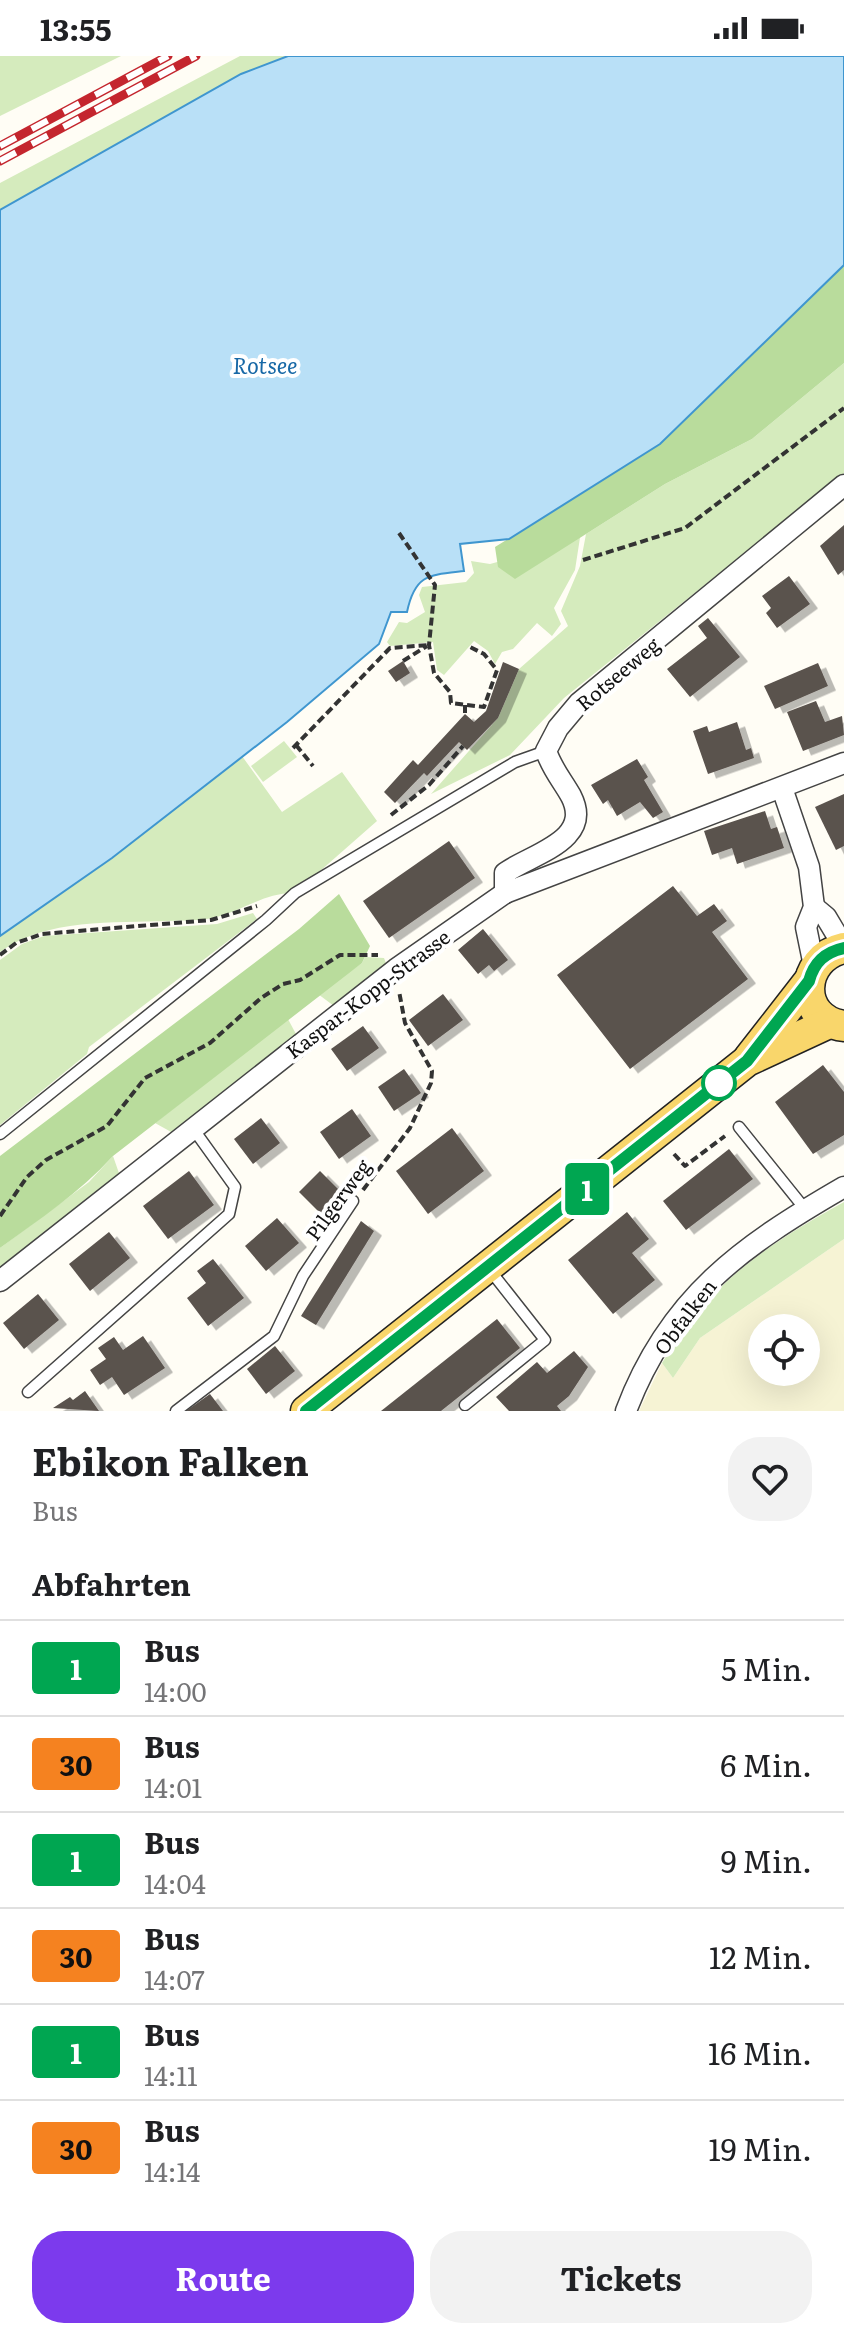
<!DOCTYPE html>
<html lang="de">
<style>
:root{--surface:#fff;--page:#f2f2f2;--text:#202124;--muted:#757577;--line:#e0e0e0;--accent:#7c3aed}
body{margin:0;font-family:Literata,serif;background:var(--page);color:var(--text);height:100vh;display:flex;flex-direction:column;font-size:30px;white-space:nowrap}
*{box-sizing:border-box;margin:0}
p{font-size:26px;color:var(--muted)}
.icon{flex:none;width:44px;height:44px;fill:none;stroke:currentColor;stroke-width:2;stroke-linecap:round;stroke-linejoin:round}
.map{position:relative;height:1355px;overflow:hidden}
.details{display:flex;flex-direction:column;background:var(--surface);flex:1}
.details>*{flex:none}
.badge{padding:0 16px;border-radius:6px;font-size:28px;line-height:52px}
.buttons{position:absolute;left:748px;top:1258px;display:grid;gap:16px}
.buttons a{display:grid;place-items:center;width:72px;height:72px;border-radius:50%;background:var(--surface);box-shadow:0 8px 32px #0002;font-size:40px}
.map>.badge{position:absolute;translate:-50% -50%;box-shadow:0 0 0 4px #fff}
h2{padding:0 32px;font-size:30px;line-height:72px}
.round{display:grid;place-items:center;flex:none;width:84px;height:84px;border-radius:32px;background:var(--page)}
.head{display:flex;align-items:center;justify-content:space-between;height:136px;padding:0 32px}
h1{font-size:38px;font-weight:700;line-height:60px}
.action{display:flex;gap:16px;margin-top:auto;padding:16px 32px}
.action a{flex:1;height:92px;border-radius:32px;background:var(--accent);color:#fff;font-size:32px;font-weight:700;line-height:92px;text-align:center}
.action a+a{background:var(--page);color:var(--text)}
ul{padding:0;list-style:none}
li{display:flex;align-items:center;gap:24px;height:96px;padding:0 32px;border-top:2px solid var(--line)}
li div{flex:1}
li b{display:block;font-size:30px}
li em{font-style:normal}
li .badge{min-width:88px;font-weight:700;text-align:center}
.status{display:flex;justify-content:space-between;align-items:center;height:56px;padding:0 40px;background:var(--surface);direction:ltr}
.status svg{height:22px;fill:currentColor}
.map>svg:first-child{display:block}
.farmland{fill:#f6f3d4;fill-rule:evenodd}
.green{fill:#d5ebbd}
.forest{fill:#b9dc9c}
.water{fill:#b9e0f7;stroke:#3f96cf;stroke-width:2}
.building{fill:#5a524d;filter:url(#shadow)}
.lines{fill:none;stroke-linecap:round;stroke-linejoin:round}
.lane-casing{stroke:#444;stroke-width:13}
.street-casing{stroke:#444;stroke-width:23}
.primary-casing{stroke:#222;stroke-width:33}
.path{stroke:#333;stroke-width:4;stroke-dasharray:8 4;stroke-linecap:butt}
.lane{stroke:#fff;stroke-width:10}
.street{stroke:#fff;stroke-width:20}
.primary{stroke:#f9d66b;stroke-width:30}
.rail-casing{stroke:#c4262e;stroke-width:9}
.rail{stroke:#fff;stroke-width:6;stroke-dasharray:18;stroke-linecap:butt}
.line-casing{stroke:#fff;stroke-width:18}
.line{stroke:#00a651;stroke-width:12}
.stop-dot{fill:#fff;stroke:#00a651;stroke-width:4}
.labels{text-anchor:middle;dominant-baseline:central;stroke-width:8;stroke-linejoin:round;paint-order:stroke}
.street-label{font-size:20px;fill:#111;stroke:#fff}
.water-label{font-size:22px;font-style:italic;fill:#1768a6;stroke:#fff}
</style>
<div class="status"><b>13:55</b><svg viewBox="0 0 49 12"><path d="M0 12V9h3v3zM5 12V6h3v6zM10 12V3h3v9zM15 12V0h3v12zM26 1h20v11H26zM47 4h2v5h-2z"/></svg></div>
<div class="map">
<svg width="844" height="1355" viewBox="0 0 844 1355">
<defs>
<filter id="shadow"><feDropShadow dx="8" dy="4.5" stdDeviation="0" flood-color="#0004"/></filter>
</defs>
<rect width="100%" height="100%" fill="#fffdf5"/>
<path class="farmland" d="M 844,1183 L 844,1355 L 639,1355 L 662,1307 L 673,1322 L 700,1282 ZM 762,1272 L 806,1272 L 806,1316 L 762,1316 Z"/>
<g class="green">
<polygon points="0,0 121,0 0,60"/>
<polygon points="240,0 290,0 241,18 0,154 0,127"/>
<polygon points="844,307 844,417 564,642 510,699 431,738 498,662 519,613 568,570 561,555 580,510 586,478 665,428 752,383"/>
<polygon points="586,443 575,514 554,552 561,568 552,580 537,567 513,593 502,596 495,608 488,595 474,585 444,619 437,614 433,586 390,590 387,586 399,566 407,567 425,556 419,539 422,531 466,526 474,517 471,505 490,508 501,505"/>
<polygon points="284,685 297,701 263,726 251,710"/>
<path d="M 242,700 L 282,756 L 342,716 L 377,765 L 295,837 C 265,836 241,856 212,862 C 199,865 183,864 169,865 C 113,867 47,862 0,896 L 0,880 L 112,802 Z"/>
<polygon points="253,857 257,863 89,991 87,998 0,1069 0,904 22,888 44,880 217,868"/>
<polygon points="365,901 384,902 387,910 334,950 318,938 362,907"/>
<polygon points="288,963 297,980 173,1077 155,1067"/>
<polygon points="113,1100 120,1120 0,1217 0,1192 89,1126"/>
<path d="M 844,1146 L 844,1183 L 700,1282 L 673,1322 L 662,1307 C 709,1227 765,1190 844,1146 Z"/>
</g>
<g class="forest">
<polygon points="844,209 844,307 752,383 665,428 515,523 498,511 495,491 660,388"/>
<path d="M 339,838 L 370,890 L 362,907 L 113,1100 C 79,1137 40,1163 0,1192 L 0,1100 L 299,873 Z"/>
</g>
<path class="water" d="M 288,0 L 844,0 L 844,209 L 660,388 L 509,483 L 460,488 L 464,515 C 429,519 415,518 407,556 L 391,556 L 379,588 L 287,666 L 112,802 L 0,880 L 0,154 L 241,18 Z"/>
<g class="building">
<polygon points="844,469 844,514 838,519 820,490"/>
<polygon points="789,520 810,548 777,572 766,557 771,552 762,540"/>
<polygon points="708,562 740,601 690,641 667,613 707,582 698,570"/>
<polygon points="403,605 410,617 396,626 388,615"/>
<polygon points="503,606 519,613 498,662 467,694 459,686 427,720 424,717 395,747 384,736 413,704 418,709 465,658 474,666 486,655"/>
<polygon points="818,607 828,630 775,653 764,630"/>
<polygon points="816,645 825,666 842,660 844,679 803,695 787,656"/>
<polygon points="737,666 746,694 751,692 754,702 708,718 693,675 707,670 709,676"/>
<polygon points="637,703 648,721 644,724 663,756 653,762 640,746 617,760 608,744 603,748 591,729"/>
<polygon points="844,738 844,790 836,794 815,751"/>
<polygon points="765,755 771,773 777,771 784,792 737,808 732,792 712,799 704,775"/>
<polygon points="449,785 475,822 389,882 363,845"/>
<polygon points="673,830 697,860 714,848 727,865 712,876 748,923 630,1013 557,919"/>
<polygon points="483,873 508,904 494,915 489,909 478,918 458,894"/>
<polygon points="443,938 463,964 428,990 409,964"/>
<polygon points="363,970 379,992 347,1015 331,993"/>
<polygon points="823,1009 844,1036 844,1079 813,1098 775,1046"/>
<polygon points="404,1013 421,1037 394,1055 378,1031"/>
<polygon points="352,1053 371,1080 339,1103 320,1076"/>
<polygon points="261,1062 280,1087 253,1108 234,1083"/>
<polygon points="452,1072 484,1115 428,1158 396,1115"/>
<polygon points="729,1093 753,1123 686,1174 663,1145"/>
<polygon points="189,1115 214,1149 168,1183 143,1150"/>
<polygon points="320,1115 342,1137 321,1158 299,1136"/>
<polygon points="627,1156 649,1183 632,1197 655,1224 613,1258 568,1204"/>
<polygon points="277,1162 299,1187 266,1215 245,1190"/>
<polygon points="361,1165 374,1175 316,1269 301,1260"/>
<polygon points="109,1176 130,1202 90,1235 69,1208"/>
<polygon points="213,1203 244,1242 208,1270 187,1242 206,1227 197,1215"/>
<polygon points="38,1238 59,1264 24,1293 3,1267"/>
<polygon points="497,1263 520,1292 441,1355 381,1355"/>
<polygon points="143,1280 165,1312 124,1339 112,1321 100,1329 90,1314 106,1303 98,1292 114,1281 123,1294"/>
<polygon points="275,1290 295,1315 266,1338 247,1313"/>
<polygon points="574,1295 588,1311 569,1340 557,1350 561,1355 509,1355 496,1341 537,1306 547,1317"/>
<polygon points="85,1335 99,1355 53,1352 70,1341 73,1344"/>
<polygon points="210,1338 223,1355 186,1355"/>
</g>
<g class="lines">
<defs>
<g id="lane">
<polyline points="739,1071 805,1153"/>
<polyline points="0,1078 266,864 295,837 515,706 546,695"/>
<polyline points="28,1336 229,1158 235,1131 192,1071"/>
<polyline points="465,1349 545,1284 489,1213"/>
<polyline points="176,1355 274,1280 303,1220 353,1145"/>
</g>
<g id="street">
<polyline points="782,732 809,811 814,851 806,871 814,910"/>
<path d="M 505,837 L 505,817 C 531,798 594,785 571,740 C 562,724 552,713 546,695 L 558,672 L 579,647 L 844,429"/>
<polyline points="814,851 826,861 844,891"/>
<polyline points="0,1225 396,913 505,837 844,707"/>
<path d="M 626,1355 C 669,1241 742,1190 844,1131"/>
</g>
<g id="primary">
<path d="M 844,892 C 799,902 796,963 844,970"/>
<polyline points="749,1002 809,925"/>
<polyline points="306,1355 747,1005 829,967"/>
</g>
</defs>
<use href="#lane" class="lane-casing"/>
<use href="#street" class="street-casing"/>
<use href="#primary" class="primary-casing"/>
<g class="path">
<polyline points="399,477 435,529 429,589 434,617 450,636 451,647 484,651 497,614 484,598 470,591"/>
<polyline points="583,504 685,472 844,352"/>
<polyline points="403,605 427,590"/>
<polyline points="465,649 465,658"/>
<polyline points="296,689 313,710"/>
<polyline points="293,692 390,592 429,589"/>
<polyline points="391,759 429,729 463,690"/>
<polyline points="0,899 16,887 42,878 211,864 257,850"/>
<polyline points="674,1098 685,1110 725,1080"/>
<polyline points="363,1134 410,1072 431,1027 432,1015 405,967 399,935"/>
<polyline points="0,1160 27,1121 46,1104 107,1070 145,1022 210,987 261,942 283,928 300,924 340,899 378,899"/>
</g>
<use href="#lane" class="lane"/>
<use href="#street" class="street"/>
<use href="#primary" class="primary"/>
<defs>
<g id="rail">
<polyline points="0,90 168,0"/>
<polyline points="0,105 196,0"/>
</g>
</defs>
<use href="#rail" class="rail-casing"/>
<use href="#rail" class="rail"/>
</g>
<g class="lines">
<defs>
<path id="line" d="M 306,1355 L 747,1005 L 809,925 C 814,906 825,896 844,892"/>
</defs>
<use href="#line" class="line-casing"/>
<use href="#line" class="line"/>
</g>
<circle class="stop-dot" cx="719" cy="1027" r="16"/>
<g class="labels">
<g class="street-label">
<text transform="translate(617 617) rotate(-40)">Rotseeweg</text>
<text transform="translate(367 937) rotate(-37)">Kaspar-Kopp-Strasse</text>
<text transform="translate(337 1143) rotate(-54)">Pilgerweg</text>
<text transform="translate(684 1260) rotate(-53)">Obfalken</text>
</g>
<g class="water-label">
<text x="265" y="308">Rotsee</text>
</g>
</g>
</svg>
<div class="buttons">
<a><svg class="icon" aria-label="locate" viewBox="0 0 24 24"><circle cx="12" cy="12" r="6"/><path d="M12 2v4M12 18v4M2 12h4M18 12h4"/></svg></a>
</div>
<b class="badge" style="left:587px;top:1133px;background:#00a651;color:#fff">1</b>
</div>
<section class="details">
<div class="head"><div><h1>Ebikon Falken</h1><p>Bus</p></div><a class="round"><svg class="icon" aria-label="heart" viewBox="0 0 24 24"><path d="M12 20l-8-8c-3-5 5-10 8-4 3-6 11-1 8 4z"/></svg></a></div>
<h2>Abfahrten</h2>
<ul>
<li><span class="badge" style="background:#00a651;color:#fff">1</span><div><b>Bus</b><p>14:00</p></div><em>5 Min.</em></li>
<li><span class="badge" style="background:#f58220;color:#111">30</span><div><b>Bus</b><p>14:01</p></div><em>6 Min.</em></li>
<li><span class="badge" style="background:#00a651;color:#fff">1</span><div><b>Bus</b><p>14:04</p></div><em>9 Min.</em></li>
<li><span class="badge" style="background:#f58220;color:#111">30</span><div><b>Bus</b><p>14:07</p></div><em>12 Min.</em></li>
<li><span class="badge" style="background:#00a651;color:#fff">1</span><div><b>Bus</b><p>14:11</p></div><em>16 Min.</em></li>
<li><span class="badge" style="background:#f58220;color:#111">30</span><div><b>Bus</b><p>14:14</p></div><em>19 Min.</em></li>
</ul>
<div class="action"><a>Route</a><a>Tickets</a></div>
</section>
